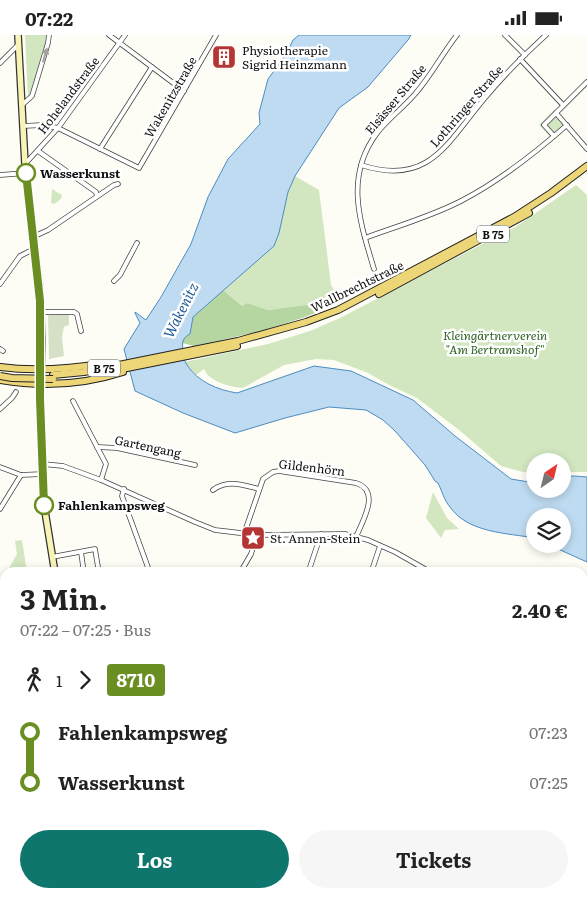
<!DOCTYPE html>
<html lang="de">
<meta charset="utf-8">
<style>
:root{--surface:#fff;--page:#f6f6f6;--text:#222;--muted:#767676;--accent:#0f766e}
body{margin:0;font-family:Literata,serif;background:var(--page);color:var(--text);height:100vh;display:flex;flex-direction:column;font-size:19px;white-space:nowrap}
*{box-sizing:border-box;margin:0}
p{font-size:16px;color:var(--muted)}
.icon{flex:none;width:28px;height:28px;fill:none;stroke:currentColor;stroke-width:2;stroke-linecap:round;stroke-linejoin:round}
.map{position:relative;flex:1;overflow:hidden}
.sheet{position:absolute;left:0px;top:532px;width:588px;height:331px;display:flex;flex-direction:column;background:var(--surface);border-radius:15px 15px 0 0;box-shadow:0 2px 8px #0003}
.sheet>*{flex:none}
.badge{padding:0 10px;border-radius:4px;font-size:18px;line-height:32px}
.needle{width:32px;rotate:35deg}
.fabs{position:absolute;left:526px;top:418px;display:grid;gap:10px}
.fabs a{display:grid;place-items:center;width:45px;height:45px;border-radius:50%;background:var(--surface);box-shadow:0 2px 8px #0003;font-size:25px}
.map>.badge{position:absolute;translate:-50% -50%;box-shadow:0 0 0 2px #fff}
.legs{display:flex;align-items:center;gap:8px;height:55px;padding:0 20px;font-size:16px}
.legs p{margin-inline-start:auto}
.head{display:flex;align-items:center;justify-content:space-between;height:85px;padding:0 20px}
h1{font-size:28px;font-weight:700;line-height:38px}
.button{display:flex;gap:10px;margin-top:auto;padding:10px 20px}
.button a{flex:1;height:58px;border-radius:30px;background:var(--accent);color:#fff;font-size:20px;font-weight:700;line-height:58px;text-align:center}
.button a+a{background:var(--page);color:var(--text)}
ul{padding:0 20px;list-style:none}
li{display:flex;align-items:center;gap:18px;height:50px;font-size:19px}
li i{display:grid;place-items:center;width:8px;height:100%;margin:0 6px;background:currentColor}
li i::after{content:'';width:12px;height:12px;margin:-6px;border:4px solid;border-radius:50%;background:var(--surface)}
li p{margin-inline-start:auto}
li:first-child i{background:linear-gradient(#0000 50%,currentColor 0)}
li:last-child i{background:linear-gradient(currentColor 50%,#0000 0)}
.status{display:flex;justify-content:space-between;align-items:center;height:35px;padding:0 25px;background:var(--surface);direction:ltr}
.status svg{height:14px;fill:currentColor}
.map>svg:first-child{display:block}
.green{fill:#d2e7c0}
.forest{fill:#b6d6a1}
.cemetery{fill:#d6e0c6}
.water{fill:#bedbf1;stroke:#4b8cc2}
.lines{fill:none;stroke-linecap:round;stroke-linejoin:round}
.stream{stroke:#4b8cc2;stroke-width:1}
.minor-casing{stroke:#444;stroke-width:5.5}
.secondary-casing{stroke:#333;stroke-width:8}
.primary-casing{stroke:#222;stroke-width:8}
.minor{stroke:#fff;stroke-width:4}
.secondary{stroke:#f8f4b6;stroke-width:5.5}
.primary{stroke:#ecd677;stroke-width:6}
.primary-bridge-casing{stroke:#222;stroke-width:8;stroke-linecap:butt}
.primary-bridge{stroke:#ecd677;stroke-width:6}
.oneway{fill:#a0a0a0}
.line-1-casing{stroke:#fff;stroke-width:11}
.line-1{stroke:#6b8e23;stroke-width:8}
.stop-1-dot{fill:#fff;stroke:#6b8e23;stroke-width:2.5}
.labels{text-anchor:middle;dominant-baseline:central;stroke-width:5;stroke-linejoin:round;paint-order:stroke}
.shield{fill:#fff;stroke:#585858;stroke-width:1}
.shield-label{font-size:11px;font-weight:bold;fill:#111}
.poi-label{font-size:12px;fill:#111;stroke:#fff;text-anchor:start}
.street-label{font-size:12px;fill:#111;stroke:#fff}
.stop-label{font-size:12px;font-weight:bold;fill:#111;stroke:#fff;text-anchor:start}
.park-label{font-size:12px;font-style:italic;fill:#2f6426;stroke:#fff}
.water-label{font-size:14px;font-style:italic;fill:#245f98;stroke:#fff}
</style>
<div class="status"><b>07:22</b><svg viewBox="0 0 49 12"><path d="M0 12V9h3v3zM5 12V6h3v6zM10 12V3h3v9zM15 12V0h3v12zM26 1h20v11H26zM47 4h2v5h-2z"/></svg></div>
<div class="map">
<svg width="587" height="863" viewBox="0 0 587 863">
<rect width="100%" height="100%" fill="#fefdf5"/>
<g class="green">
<polygon points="25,0 46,0 46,6 30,58 31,59 28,63"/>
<polygon points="554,75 569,90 553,105 539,90"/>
<polygon points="295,141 319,155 331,250 339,263 339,268 306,270 268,275 247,268 242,271 223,255 238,240 274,211 279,198 288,157"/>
<path d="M 576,150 L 587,160 L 587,437 L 563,437 L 562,426 L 535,426 L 535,438 L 523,437 L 501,431 L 459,395 L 417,363 L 389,350 L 368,338 L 334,325 L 316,324 L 284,330 L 243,353 C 231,352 209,347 204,334 L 196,340 L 186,329 L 185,327 L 268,309 L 310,296 L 340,283 L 517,191 Z"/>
<polygon points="52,154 62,160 61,164 54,169 51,168"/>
<polygon points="433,457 447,483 459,494 445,495 441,503 426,483"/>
<polygon points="22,505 27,537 7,537 17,519 15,506"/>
<polygon points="5,540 5,574 0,573 0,549"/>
<polygon points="583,729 587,731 587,863 535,863 534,859 582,859"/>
</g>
<g class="forest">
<polygon points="223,255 242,271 247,268 268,275 306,270 339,268 305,282 262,296 194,311 182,308 185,301 190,299 193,282"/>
<polygon points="401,859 446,859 445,863 403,863"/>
<polygon points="457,859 534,859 535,863 459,863"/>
</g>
<polygon class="cemetery" points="69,279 69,290 64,292 62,302 64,321 49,324 48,281 49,280"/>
<path class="water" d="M 299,0 L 411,0 L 408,5 L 368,52 L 339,73 L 295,141 L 288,157 L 279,198 L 274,211 L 193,282 L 190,299 C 182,303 182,308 183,315 C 184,320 184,326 187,330 C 198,347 218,355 237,358 L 314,331 L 351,336 L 413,365 L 455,401 L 511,444 L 529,447 L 535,445 L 535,454 L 562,454 L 563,442 L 574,441 L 587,442 L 587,527 L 547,509 L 562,509 L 562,481 L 535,481 L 535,503 C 507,498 468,498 450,472 C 444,465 442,456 438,448 L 435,446 L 425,430 L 395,396 L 383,385 L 366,375 L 329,372 L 285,383 L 235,398 L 183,378 L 135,356 L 124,314 L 140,288 L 135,278 L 135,277 L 146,285 L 161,262 L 191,209 L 208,162 L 228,124 L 260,89 L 259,78 L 268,44 L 285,21 L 293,5 Z"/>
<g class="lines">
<g class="stream">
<polyline points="582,769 587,769"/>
<polyline points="444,859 450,863"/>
<polyline points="531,859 531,863"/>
<polyline points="437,863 440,859"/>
</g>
<defs>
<g id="minor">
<polyline points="109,0 184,56"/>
<polyline points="505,0 525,20"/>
<polyline points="520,24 563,70"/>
<polyline points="0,28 18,10"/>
<polyline points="22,70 32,61 48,8 49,0"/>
<polyline points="556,78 587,114"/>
<polyline points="23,91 43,90 58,93 139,133 216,0"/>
<polyline points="554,101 544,90 587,47"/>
<polyline points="100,114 152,32"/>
<polyline points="38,116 96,157 97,161"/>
<polyline points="25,129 58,93 125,0"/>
<path d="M 361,130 C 429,152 447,108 484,64 C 503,41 524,20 546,0"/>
<polyline points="0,140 26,138"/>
<polyline points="33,202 48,195 114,150 118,149"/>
<path d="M 365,203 C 397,191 430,182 461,166 C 500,146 534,119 567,90"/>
<path d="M 374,234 C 360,187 344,142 377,98 C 388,84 403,73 415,59 C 431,41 442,19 457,0"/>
<polyline points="114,246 120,240 137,208"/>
<polyline points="0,249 20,221 34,214"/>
<polyline points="41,277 74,277 77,279 81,296"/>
<polyline points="0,314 3,316"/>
<polyline points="73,366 106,429 101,445"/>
<polyline points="0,374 12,363 16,357"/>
<polyline points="97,412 117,413 195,430"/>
<polyline points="43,429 63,431 101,445 195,487 215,495 257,500 345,499 368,505 395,517 432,538"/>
<polyline points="0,432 21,440 43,439"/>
<polyline points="124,454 122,461 150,538"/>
<path d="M 213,455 C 227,444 243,450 259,454"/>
<polyline points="0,474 21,440"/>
<path d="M 244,499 L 263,444 L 273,437 L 279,436 L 356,448 C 381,456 363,485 356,502"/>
<polyline points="81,517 84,538"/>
<polyline points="52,522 95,514 99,538"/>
<polyline points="240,538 251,519 257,500"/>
<polyline points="308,538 321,499"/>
<polyline points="371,538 380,511"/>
<polyline points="0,605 5,606"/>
<polyline points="582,626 587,630"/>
<polyline points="0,660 5,661"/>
<polyline points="582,712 587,716"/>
<polyline points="272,859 275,863"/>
<polyline points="369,859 372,863"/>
<polyline points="48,863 50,859"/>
<polyline points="116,863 116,859"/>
<polyline points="208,863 208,859"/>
<polyline points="278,863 287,859"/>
</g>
<g id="secondary">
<polyline points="18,0 25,129 40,255 42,306 40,364 44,470 55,538"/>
<polyline points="0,824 5,817"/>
</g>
<g id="primary">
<polyline points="379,259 529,178"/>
<path d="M 0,332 C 36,337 70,334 106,328"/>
<polyline points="107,337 237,311"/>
<polyline points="53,340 84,337 238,306 306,287 338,275 514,182 551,158 587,131"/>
<path d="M 0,345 C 41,352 83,350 123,337"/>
</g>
</defs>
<use href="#minor" class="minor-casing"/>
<use href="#secondary" class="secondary-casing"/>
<use href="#primary" class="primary-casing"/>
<use href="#minor" class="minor"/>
<use href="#secondary" class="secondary"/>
<use href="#primary" class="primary"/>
<defs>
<polyline id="primary-bridge" points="0,341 12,343 53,344"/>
</defs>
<use href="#primary-bridge" class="primary-bridge-casing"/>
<use href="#primary-bridge" class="primary-bridge"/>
</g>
<defs><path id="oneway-solid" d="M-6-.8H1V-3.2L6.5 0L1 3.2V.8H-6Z" transform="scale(1.25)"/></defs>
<use class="oneway" href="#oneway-solid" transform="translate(45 20) rotate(-73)"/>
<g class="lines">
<defs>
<polyline id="line-1" points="26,138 40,266 40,364 44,470"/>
</defs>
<use href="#line-1" class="line-1-casing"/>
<use href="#line-1" class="line-1"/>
</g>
<defs>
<symbol id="building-square" viewBox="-11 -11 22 22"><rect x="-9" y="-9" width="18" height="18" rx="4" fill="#b53534" stroke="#fff"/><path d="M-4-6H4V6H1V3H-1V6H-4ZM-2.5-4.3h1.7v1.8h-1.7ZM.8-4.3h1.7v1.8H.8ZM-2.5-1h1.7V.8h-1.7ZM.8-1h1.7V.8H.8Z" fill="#fff"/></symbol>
<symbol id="sight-square" viewBox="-11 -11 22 22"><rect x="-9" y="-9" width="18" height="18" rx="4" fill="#b53534" stroke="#fff"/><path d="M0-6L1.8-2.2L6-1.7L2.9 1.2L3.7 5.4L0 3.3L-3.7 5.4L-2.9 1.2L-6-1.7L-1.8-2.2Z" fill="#fff"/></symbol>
</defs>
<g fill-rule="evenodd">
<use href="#building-square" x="210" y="8" width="28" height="28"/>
<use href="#sight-square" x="239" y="489" width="28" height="28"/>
</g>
<g class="stop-1-dot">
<circle cx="26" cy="138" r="9"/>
<circle cx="44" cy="470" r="9"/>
</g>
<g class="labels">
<g class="shield">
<rect x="477" y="190.5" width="32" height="17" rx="4"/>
<rect x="88" y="324.5" width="32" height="17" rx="4"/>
</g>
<g class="shield-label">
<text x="493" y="199">B 75</text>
<text x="104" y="333">B 75</text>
</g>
<g class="poi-label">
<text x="242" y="15">Physiotherapie<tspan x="242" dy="14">Sigrid Heinzmann</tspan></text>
<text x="270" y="503">St. Annen-Stein</text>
</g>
<g class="street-label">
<text transform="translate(68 60) rotate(-53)">Hohelandstraße</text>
<text transform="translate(170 62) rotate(-60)">Wakenitzstraße</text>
<text transform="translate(395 64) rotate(-50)">Elsässer Straße</text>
<text transform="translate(466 71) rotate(-49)">Lothringer Straße</text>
<text transform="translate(357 251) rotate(-26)">Wallbrechtstraße</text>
<text transform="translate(148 411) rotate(12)">Gartengang</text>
<text transform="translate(312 432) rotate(7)">Gildenhörn</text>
</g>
<g class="stop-label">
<text x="40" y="138">Wasserkunst</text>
<text x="58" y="470">Fahlenkampsweg</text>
</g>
<g class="park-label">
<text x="495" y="300">Kleingärtnerverein<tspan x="495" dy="14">"Am Bertramshof"</tspan></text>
</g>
<g class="water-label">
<text transform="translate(180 275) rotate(-63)">Wakenitz</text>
</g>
</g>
</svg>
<div class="fabs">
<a><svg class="needle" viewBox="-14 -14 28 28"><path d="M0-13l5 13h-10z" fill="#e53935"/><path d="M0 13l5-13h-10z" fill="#767676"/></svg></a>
<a><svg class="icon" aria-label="layers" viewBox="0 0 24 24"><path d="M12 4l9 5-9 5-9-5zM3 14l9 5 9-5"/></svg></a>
</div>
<section class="sheet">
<div class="head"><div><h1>3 Min.</h1><p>07:22 – 07:25 · Bus</p></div><b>2.40 €</b></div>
<div class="legs"><svg class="icon" aria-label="walk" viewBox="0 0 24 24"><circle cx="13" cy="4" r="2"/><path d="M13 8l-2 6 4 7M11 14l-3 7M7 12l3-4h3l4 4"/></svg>1<svg class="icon" aria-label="forward" viewBox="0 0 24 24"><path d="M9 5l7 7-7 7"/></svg><b class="badge" style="background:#6b8e23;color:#fff">8710</b></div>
<ul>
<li><i style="color:#6b8e23"></i><b>Fahlenkampsweg</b><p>07:23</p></li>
<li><i style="color:#6b8e23"></i><b>Wasserkunst</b><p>07:25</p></li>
</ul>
<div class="button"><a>Los</a><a>Tickets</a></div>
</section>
</div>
